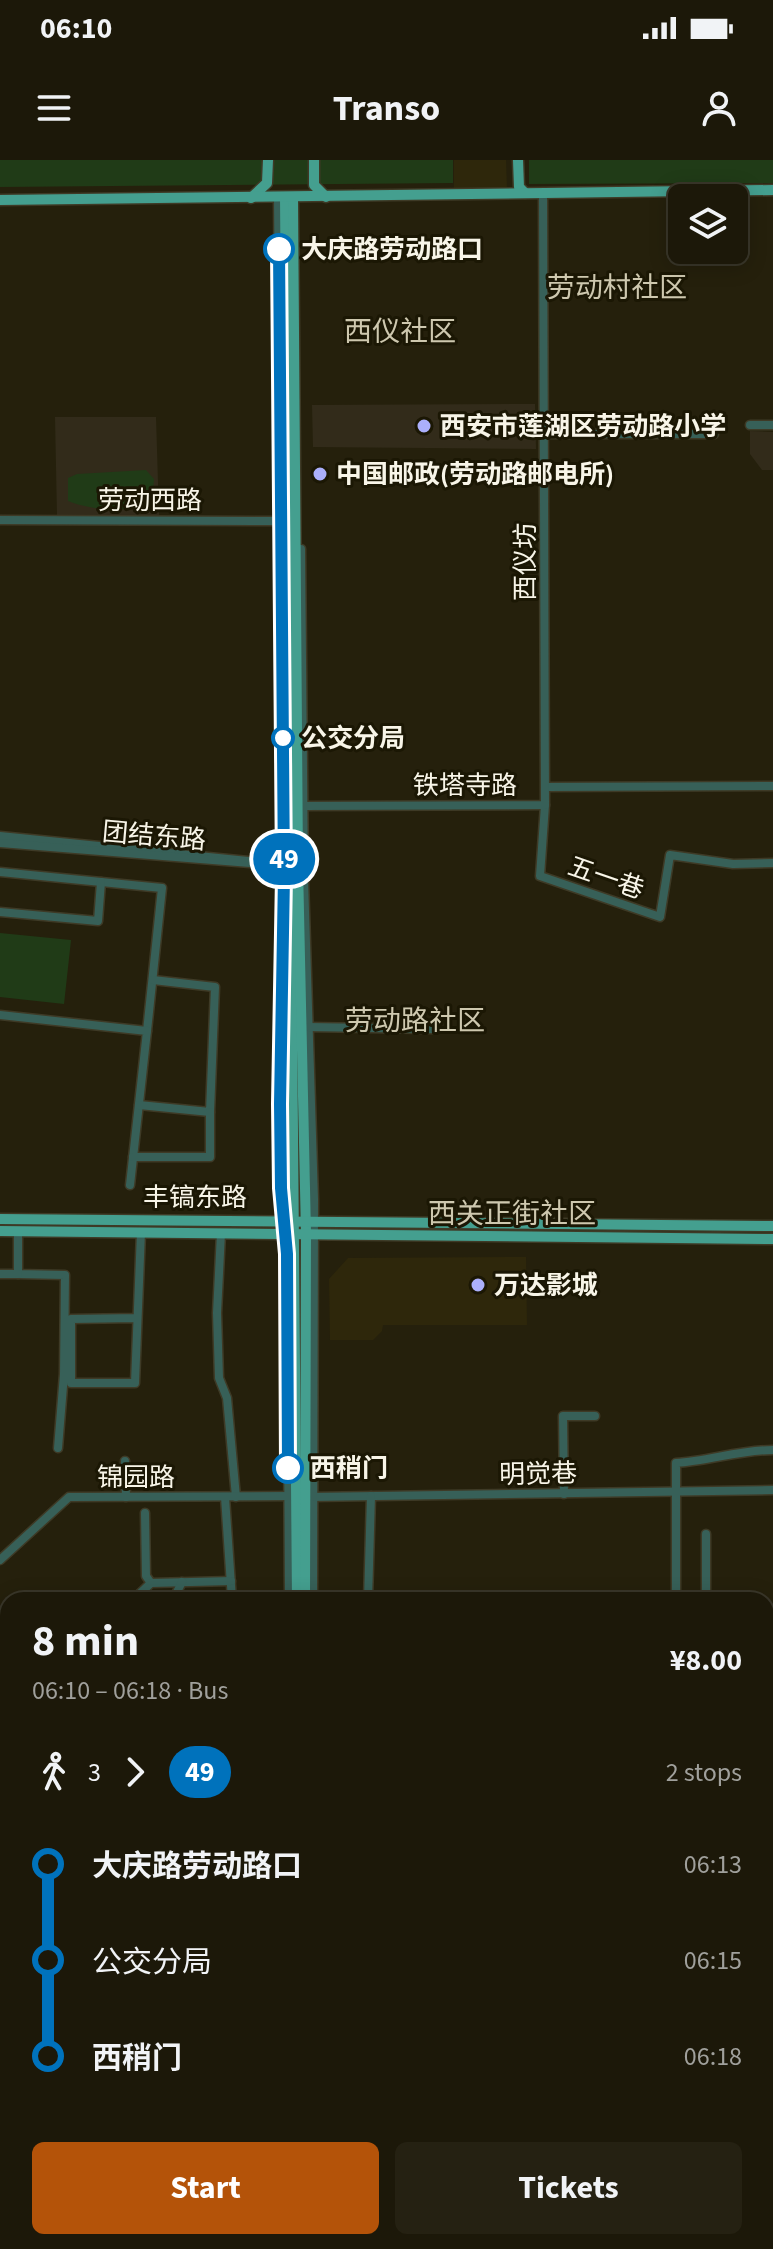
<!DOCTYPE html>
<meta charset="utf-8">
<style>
:root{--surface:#1c1809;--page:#252112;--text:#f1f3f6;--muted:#a0a09c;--line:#3a372a;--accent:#b45309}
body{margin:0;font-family:"Source Sans 3","Noto Sans SC",sans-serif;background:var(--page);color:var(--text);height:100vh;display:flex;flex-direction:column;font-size:30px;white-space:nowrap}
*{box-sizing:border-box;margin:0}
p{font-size:26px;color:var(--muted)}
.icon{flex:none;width:44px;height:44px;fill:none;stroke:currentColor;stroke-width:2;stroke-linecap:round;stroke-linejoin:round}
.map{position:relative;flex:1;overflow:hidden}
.details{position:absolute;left:0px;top:1432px;width:774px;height:658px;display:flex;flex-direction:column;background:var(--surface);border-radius:24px 24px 0 0;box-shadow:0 4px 20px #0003,0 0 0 2px var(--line)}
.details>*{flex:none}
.badge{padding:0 16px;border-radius:26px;font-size:28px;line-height:52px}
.controls{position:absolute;left:668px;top:24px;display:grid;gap:16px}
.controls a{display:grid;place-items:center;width:80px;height:80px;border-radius:12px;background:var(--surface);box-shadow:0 4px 20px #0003,0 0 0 2px var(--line);font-size:40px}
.map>.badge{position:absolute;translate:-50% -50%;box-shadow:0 0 0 4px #fff}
.legs{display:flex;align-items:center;gap:12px;height:88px;padding:0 32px;font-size:26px}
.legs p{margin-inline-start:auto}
.summary{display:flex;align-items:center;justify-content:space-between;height:136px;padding:0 32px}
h1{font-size:44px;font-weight:700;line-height:60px}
.button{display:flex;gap:16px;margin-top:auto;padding:16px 32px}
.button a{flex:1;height:92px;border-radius:12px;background:var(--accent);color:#fff;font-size:32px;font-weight:700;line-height:92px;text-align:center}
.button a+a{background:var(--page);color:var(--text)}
ul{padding:0 32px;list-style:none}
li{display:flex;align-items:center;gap:28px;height:96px;font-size:30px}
li i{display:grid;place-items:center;width:12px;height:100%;margin:0 10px;background:currentColor}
li i::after{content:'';width:20px;height:20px;margin:-10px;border:6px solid;border-radius:50%;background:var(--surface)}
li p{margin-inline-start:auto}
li:first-child i{background:linear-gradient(#0000 50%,currentColor 0)}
li:last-child i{background:linear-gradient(currentColor 50%,#0000 0)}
.status{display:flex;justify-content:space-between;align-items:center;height:56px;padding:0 40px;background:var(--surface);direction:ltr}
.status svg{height:22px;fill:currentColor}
header{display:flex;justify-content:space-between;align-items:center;height:104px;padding:0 32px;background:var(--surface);font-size:36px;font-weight:700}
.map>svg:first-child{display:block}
.built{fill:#2e270b}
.education{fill:#322b1a}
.green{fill:#203b17}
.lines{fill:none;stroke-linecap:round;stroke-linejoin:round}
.minor-casing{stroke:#3e3a26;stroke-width:11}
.major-casing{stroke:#3e3a26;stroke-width:13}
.minor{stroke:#376058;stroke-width:8}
.major{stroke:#449f8f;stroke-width:10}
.line-1-casing{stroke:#fff;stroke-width:18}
.line-1{stroke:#0072bc;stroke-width:12}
.stop-1-dot{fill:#fff;stroke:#0072bc;stroke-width:4}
.poi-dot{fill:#abaffb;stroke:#1b1704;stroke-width:3}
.labels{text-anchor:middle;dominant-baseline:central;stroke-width:6;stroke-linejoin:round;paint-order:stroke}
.stop-label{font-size:26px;font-weight:bold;fill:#f8f5e8;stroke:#1b1704;text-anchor:start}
.poi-label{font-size:26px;font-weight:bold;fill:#f8f5e8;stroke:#1b1704;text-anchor:start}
.street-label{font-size:26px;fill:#f8f5e8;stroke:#1b1704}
.neighbourhood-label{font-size:28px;fill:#cec8af;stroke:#1b1704}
</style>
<div class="status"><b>06:10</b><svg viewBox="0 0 49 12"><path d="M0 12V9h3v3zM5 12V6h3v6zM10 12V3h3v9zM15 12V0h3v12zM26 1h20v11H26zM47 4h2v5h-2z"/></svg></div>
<header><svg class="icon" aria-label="menu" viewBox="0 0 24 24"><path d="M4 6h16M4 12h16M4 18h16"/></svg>Transo<svg class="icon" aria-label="person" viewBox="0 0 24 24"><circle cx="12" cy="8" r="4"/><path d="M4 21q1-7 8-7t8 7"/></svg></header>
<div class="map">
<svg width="773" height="2089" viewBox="0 0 773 2089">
<rect width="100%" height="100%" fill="#25200c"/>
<g class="built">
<polygon points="454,0 506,0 507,30 454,31"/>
<polygon points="526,1097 527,1165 383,1165 382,1171 373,1180 330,1180 329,1119 348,1098"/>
</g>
<g class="education">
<polygon points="535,244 536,289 313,287 312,245"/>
<polygon points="55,257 156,257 159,355 57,355"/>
<polygon points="750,271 773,272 773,310 762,310 750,294"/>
</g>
<g class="green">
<polygon points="0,0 453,0 453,23 0,27"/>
<polygon points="529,0 773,0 773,23 529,24"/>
<path d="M 146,310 L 154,319 L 152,344 C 127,352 93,351 68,341 L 68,318 L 77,314 Z"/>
<polygon points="0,773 71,780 64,844 0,837"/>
</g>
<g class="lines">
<defs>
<g id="minor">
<polyline points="278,38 284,716 280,944 281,1028 287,1094 289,1440"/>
<polyline points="750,265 773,265"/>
<polyline points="544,274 714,274"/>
<polyline points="0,360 287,361"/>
<polyline points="301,389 304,719 314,1039 313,1440"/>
<polyline points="546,627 773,626"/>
<polyline points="545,645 540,716 660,757 670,695 733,704 773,703"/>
<polyline points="302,646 545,645 543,33"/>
<polyline points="0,676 279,704"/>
<polyline points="0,683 286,706"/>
<polyline points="0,712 162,728 147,871"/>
<polyline points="0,752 98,761 101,722"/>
<polyline points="0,855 147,871 130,1025"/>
<polyline points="308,867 433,869"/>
<polyline points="139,945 210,952 215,827 153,820"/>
<polyline points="133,997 210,997 210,952"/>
<polyline points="18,1071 18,1114 65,1115 64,1214 58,1288"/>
<polyline points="221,1073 217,1153 219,1218 227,1238 236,1337"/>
<polyline points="0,1114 18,1114"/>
<polyline points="137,1158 71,1159 71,1223 135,1223 141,1072"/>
<polyline points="125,1301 126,1337"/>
<polyline points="564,1334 563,1256 595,1256"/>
<polyline points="225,1337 232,1440"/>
<polyline points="310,1337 773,1330"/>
<polyline points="145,1353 146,1416 151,1423"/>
<polyline points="706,1374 706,1440"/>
<polyline points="0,1400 69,1337 292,1336"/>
<polyline points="133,1440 151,1423 231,1421"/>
<polyline points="173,1440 182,1422"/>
<polyline points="368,1440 371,1336"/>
<path d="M 676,1440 L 676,1303 C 709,1301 739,1290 773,1290"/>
<polyline points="766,1482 773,1480"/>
<polyline points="0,1576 8,1564"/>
<polyline points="766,1646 773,1646"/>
<polyline points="0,1738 0,1751"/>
<polyline points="0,1822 8,1814"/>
<polyline points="0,1901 8,1893"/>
<polyline points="0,2040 8,2031"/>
<polyline points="295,2082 295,2089"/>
<polyline points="319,2082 319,2089"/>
<polyline points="0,2088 1,2089"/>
<polyline points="631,2089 631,2082"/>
</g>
<g id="major">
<polyline points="314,0 314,25 326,37"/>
<polyline points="518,0 519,27 525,33"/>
<polyline points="251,38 267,23 268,0"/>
<polyline points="285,38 297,1440"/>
<polyline points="293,38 298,706 306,1074 305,1440"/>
<polyline points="0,40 773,30"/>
<polyline points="0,1059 773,1066"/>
<polyline points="0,1071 773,1079"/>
<polyline points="0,1960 8,1960"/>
<polyline points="766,1960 773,1960"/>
<polyline points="0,1971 8,1971"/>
<polyline points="766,1971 773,1971"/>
<polyline points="304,2082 304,2089"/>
</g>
</defs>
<use href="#minor" class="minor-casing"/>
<use href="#major" class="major-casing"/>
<use href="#minor" class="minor"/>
<use href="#major" class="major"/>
</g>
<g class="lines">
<defs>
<polyline id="line-1" points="279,89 284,716 280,944 281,1028 287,1094 288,1308"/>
</defs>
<use href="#line-1" class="line-1-casing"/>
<use href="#line-1" class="line-1"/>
</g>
<g class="stop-1-dot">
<circle cx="279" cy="89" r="14"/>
<circle cx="283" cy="578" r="10"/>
<circle cx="288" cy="1308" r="14"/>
</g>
<g class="poi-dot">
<circle cx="424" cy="266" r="8"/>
<circle cx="320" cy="314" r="8"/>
<circle cx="478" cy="1125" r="8"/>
</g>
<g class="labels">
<g class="stop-label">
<text x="301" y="89">大庆路劳动路口</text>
<text x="301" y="578">公交分局</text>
<text x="310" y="1308">西稍门</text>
</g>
<g class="poi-label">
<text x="440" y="266">西安市莲湖区劳动路小学</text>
<text x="336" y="314">中国邮政(劳动路邮电所)</text>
<text x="494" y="1125">万达影城</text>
</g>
<g class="street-label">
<text x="150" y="340">劳动西路</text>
<text transform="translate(525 402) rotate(-90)">西仪坊</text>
<text x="465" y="625">铁塔寺路</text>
<text transform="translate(154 676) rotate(5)">团结东路</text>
<text transform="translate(606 718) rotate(19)">五一巷</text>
<text x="195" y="1037">丰镐东路</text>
<text transform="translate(538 1314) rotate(-1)">明觉巷</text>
<text x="136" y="1317">锦园路</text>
</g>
<g class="neighbourhood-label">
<text x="617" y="128">劳动村社区</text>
<text x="400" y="172">西仪社区</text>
<text x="415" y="861">劳动路社区</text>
<text x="512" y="1054">西关正街社区</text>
</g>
</g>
</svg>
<div class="controls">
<a><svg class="icon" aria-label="layers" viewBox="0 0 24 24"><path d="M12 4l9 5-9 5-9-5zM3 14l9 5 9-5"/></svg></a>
</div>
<b class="badge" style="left:284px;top:699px;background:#0072bc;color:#fff">49</b>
<section class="details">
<div class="summary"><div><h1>8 min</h1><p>06:10 – 06:18 · Bus</p></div><b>¥8.00</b></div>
<div class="legs"><svg class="icon" aria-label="walk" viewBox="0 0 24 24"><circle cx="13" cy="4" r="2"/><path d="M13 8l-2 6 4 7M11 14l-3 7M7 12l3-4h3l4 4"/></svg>3<svg class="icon" aria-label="forward" viewBox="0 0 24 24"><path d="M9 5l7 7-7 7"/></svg><b class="badge" style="background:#0072bc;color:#fff">49</b><p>2 stops</p></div>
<ul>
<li><i style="color:#0072bc"></i><b>大庆路劳动路口</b><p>06:13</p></li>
<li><i style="color:#0072bc"></i><span>公交分局</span><p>06:15</p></li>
<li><i style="color:#0072bc"></i><b>西稍门</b><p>06:18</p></li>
</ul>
<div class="button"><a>Start</a><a>Tickets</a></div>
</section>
</div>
